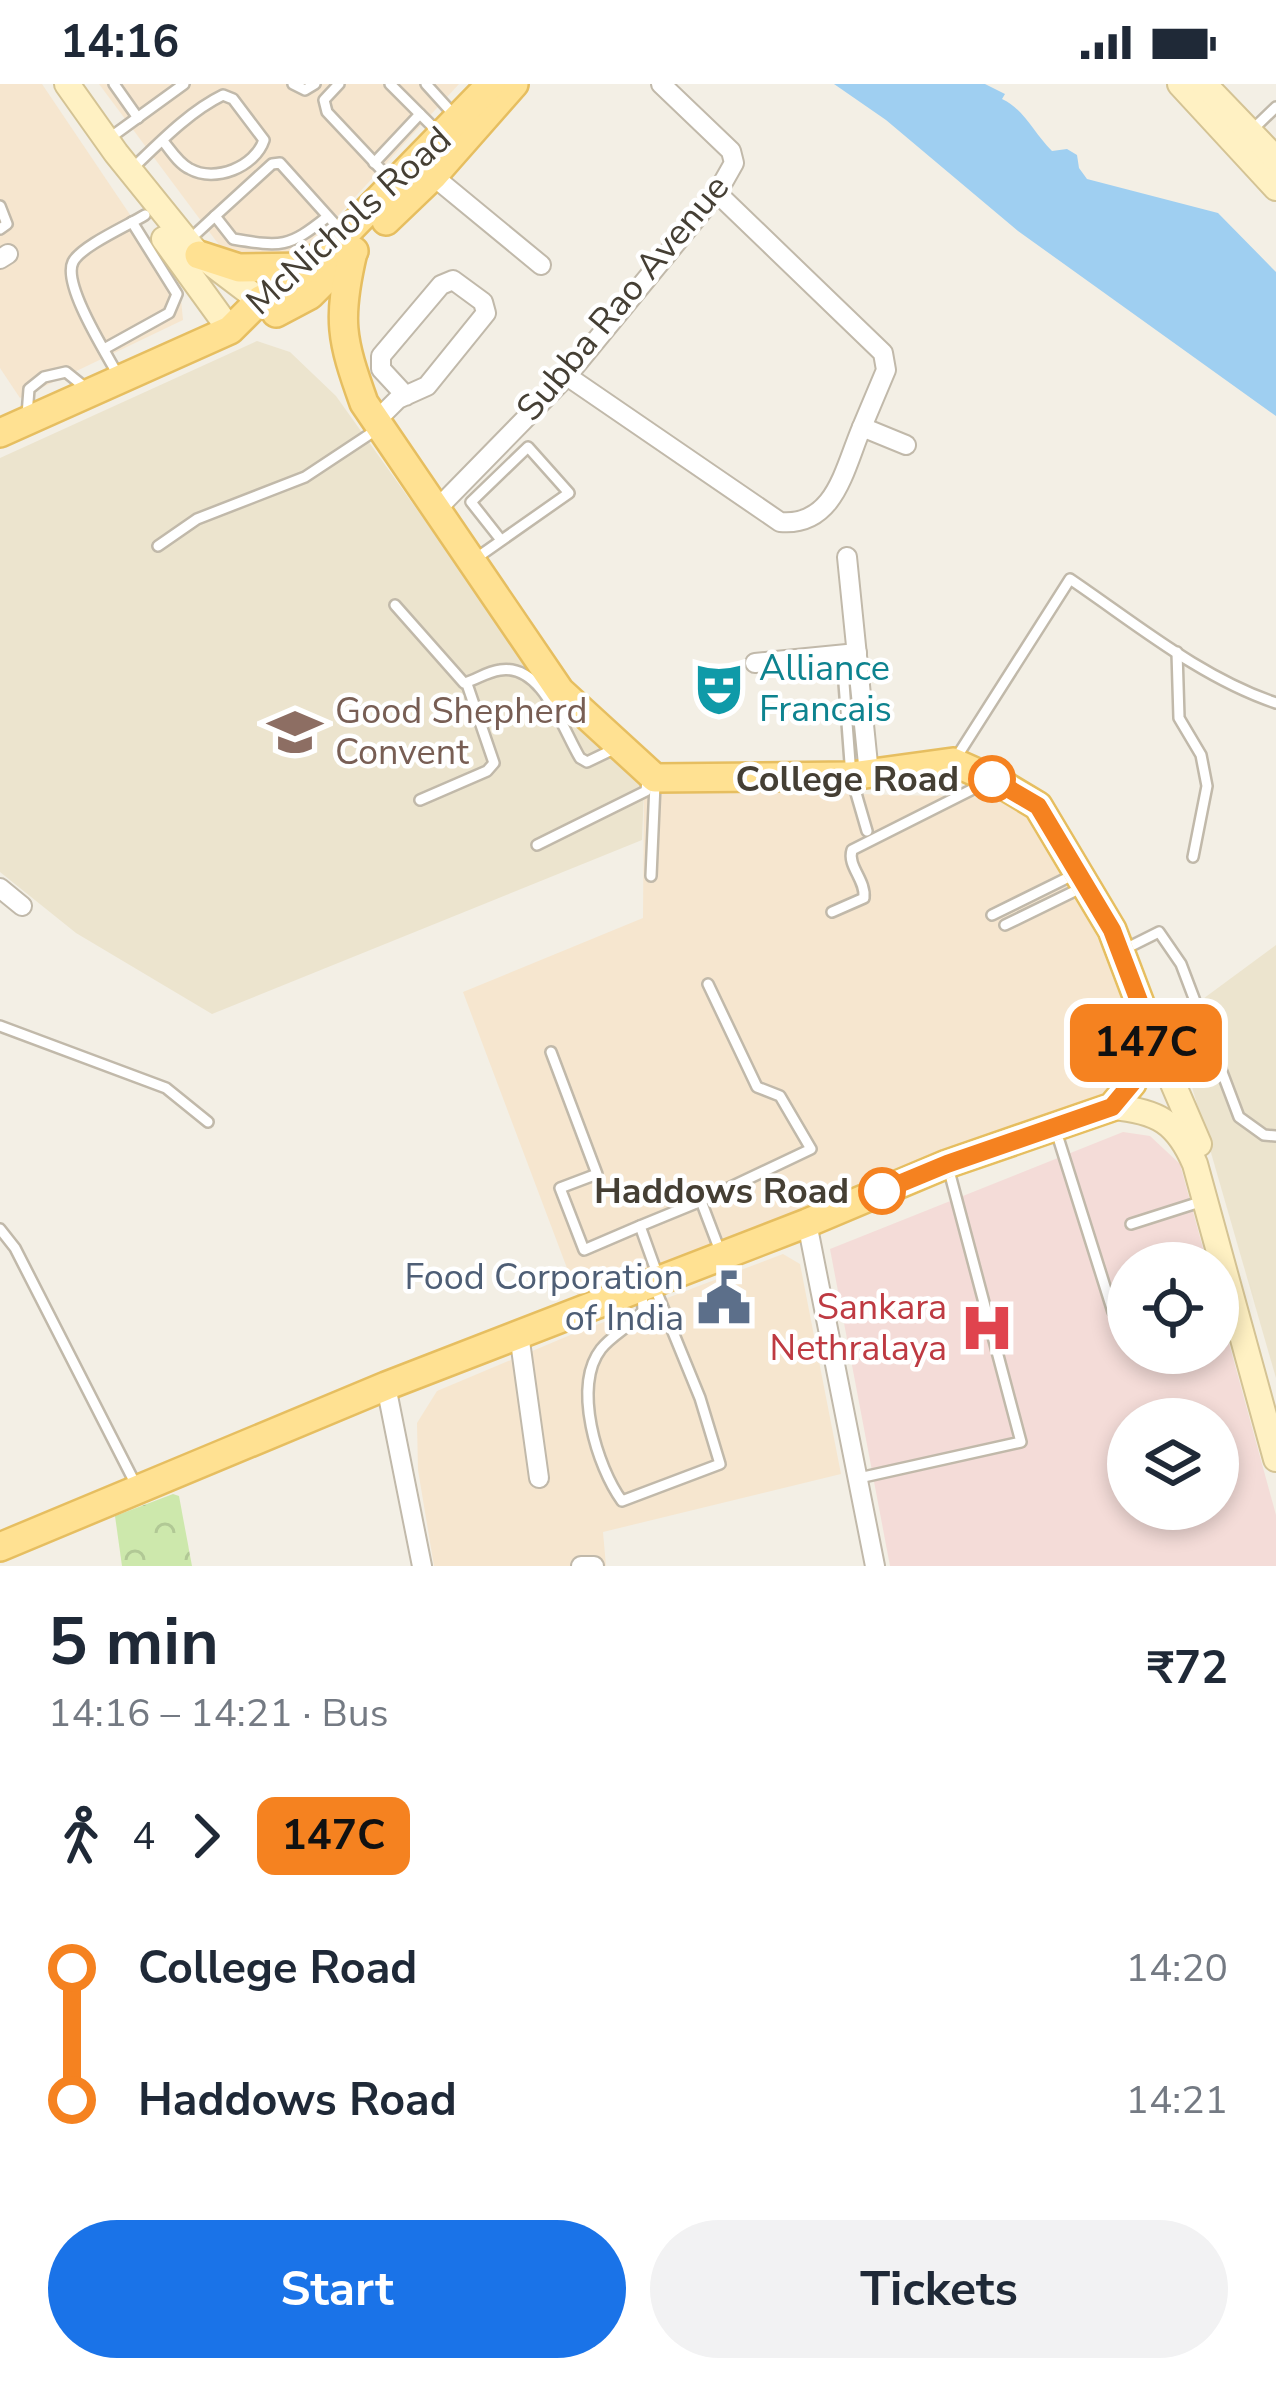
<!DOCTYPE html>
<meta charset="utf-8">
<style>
:root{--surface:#fff;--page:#f2f2f3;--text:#1f2937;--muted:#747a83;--accent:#1a73e8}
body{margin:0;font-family:"Nunito Sans",sans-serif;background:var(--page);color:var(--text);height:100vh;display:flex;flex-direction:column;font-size:45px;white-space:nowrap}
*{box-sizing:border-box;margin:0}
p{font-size:39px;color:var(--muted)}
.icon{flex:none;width:66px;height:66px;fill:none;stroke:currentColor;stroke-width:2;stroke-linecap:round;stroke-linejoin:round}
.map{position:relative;height:1482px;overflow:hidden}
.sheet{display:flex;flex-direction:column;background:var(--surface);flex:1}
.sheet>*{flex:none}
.badge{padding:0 24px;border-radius:18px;font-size:42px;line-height:78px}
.buttons{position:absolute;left:1107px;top:1158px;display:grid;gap:24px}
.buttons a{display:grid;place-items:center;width:132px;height:132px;border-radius:50%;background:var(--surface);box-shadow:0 6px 18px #0003;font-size:60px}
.map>.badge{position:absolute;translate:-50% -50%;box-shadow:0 0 0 6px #fff}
.legs{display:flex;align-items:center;gap:18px;height:132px;padding:0 48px;font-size:39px}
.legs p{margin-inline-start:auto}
.summary{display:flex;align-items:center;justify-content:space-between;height:204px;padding:0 48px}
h1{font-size:66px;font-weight:700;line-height:90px}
.button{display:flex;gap:24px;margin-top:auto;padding:24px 48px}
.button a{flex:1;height:138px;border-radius:72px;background:var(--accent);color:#fff;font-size:48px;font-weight:700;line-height:138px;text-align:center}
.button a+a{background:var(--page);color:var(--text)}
ul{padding:0 48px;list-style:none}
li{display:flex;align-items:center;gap:42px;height:132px;font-size:45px}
li i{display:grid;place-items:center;width:18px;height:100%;margin:0 15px;background:currentColor}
li i::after{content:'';width:30px;height:30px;margin:-15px;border:9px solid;border-radius:50%;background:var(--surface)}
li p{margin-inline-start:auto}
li:first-child i{background:linear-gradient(#0000 50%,currentColor 0)}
li:last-child i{background:linear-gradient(currentColor 50%,#0000 0)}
.status{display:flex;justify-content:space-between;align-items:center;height:84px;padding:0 60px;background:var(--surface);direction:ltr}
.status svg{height:33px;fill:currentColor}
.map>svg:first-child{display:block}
.commercial{fill:#f6e6cf}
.education{fill:#ece4ce}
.medical{fill:#f4dcd8;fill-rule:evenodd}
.forest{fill:url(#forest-crowns)}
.water{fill:#9fcff1}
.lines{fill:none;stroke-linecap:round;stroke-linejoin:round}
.lane-casing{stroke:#c1b9aa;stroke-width:14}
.street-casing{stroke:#c1b9aa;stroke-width:22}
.secondary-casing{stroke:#d4c394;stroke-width:28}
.primary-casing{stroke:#e6be60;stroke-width:32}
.lane{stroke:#fff;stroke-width:9}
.street{stroke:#fff;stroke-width:18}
.secondary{stroke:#fff1c3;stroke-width:24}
.primary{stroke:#ffe192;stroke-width:27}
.line-1-casing{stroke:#fff;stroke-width:27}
.line-1{stroke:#f58220;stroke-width:18}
.stop-1-dot{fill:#fff;stroke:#f58220;stroke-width:6}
.labels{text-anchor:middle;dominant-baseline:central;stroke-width:9;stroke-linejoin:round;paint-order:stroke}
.street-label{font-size:36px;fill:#453f34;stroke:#fff}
.culture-label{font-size:36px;fill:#0d838f;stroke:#fff;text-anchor:start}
.education-label{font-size:36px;fill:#785e54;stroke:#fff;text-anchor:start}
.stop-label{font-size:36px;font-weight:bold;fill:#453f34;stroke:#fff;text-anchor:end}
.service-label{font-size:36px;fill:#4e5e75;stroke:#fff;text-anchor:end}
.health-label{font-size:36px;fill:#be3a42;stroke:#fff;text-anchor:end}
</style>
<div class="status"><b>14:16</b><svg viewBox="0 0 49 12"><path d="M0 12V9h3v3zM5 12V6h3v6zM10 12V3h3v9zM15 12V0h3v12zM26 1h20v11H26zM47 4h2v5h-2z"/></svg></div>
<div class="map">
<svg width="1276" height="1482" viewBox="0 0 1276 1482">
<defs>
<pattern id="forest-crowns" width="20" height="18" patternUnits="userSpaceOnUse" patternTransform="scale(3)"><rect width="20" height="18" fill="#cde8ac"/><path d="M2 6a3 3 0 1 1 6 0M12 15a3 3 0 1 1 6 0" fill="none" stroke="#b1c895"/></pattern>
</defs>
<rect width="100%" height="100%" fill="#f3efe5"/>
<g class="commercial">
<polygon points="0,0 42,0 180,205 183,236 20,314 0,284"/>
<polygon points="99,0 459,0 310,162 278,184 231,177"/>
<polygon points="644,705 984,713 1022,725 1042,749 1114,885 1141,958 1130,986 1102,1012 579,1216 463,908 643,834"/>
<polygon points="783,1170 800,1180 841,1390 603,1448 606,1482 434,1482 418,1386 417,1339 437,1307 575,1249"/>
</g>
<g class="education">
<polygon points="257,257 290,268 336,312 535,591 644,705 642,756 212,930 76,849 0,788 0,374"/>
<polygon points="1276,861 1276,1294 1173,937"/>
</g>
<path class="medical" d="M 1123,1048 L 1150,1052 L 1180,1080 L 1207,1179 L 1128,1179 L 1128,1269 L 1218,1269 L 1218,1219 L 1276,1431 L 1276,1482 L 890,1482 L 830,1165 ZM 1128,1335 L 1218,1335 L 1218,1425 L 1128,1425 Z"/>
<polygon class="forest" points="173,1410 179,1412 192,1482 122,1482 115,1432"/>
<path class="water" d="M 834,0 L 985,0 L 1005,10 L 1002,15 C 1024,25 1033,48 1052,67 L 1067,65 L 1077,71 L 1079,84 L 1087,95 L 1218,129 L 1276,188 L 1276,332 L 1018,147 L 886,36 Z"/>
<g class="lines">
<defs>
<g id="lane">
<polyline points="114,0 138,34"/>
<polyline points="293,0 305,6 315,0"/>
<polyline points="339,0 324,16 327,28 390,95"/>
<polyline points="390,0 437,47"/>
<polyline points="426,0 455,32"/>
<polyline points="1250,48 1276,23"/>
<polyline points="111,53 184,0"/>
<polyline points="374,79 420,30"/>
<path d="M 134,83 C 160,58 190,27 223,11 L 233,15 L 264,56 C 255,83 215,99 190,85 C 179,80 171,67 163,57"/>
<polyline points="0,122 7,140 0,145"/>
<path d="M 327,133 C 288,164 282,163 233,155 L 215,132 L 272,80 L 280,79 L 343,149"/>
<polyline points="188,157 215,132"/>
<polyline points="104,265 169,229 177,210 132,138"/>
<path d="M 118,291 C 106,269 62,200 73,178 C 81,162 129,141 145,131"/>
<polyline points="27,331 29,305 44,293 66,288 87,305"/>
<polyline points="158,462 197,435 305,393 376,346"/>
<polyline points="475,475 569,409 528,363 471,418 501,456"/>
<path d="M 395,521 L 464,599 C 476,596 486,588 500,586 C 542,579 562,644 580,674 L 587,678 L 614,665"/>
<polyline points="1177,568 1179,634 1201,671 1207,702 1193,773"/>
<polyline points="843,586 851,692 867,747"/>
<path d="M 956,674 L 1070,495 C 1135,539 1201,594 1276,619"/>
<polyline points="420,716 487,687 494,679 467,600"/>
<polyline points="537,761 646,707 647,696"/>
<polyline points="651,792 655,700"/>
<path d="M 832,828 L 864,814 C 866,796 847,782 852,766 L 987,698"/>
<polyline points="992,831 1073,791"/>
<polyline points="1005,841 1081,804"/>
<polyline points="1125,865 1159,848 1181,880 1239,1033 1264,1051 1276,1052"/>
<polyline points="0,942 166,1004 208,1038"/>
<polyline points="551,968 597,1090 560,1104 584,1166 640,1142"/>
<polyline points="1056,1047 1113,1228"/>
<polyline points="701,1117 811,1065 780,1012 757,1003 708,900"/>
<polyline points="1131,1140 1200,1118"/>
<polyline points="0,1145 15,1164 135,1399"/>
<polyline points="659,1195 640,1142 701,1117 720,1167"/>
<path d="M 642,1206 L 643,1227 C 632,1242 613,1250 601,1265 C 572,1302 597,1383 622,1417 L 720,1380 L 700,1314 L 655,1204"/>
<polyline points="859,1394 1021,1358 948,1083"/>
</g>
<g id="street">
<polyline points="433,92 541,181"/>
<polyline points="717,109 883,269 886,286 862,343"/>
<polyline points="0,175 8,170"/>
<path d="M 567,292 L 780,438 C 835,443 844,385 862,343 L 906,361"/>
<polyline points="376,337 398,315 427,302 486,229 483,218 453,196 441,201 381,272 381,285 406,312"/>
<polyline points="436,426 567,292 717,109 734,79 731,67 661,0"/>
<polyline points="847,473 869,690"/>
<polyline points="755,579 857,569"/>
<polyline points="0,804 22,822"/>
<polyline points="807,1139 875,1482"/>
<polyline points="519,1250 539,1394"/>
<polyline points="386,1302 422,1482"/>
<polyline points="581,1482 594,1482"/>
</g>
<g id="secondary">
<polyline points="67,0 116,69 196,168 274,227"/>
<polyline points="1180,0 1276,104"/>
<polyline points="1204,0 1276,75"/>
<polyline points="164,155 230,246"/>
<polyline points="1150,946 1199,1060"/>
<path d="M 1112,1023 C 1158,1027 1177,1038 1195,1080 L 1276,1375"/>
</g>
<g id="primary">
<polyline points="386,137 433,92 514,0"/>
<polyline points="199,171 239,184 312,183"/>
<polyline points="276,229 310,211 354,167"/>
<polyline points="0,349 230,246 260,216 279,207 344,151 491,0"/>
<path d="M 0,1463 L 386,1302 L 807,1139 L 947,1080 L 1112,1023 L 1132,999 L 1150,946 L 1112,846 L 1038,722 L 1000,699 L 953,678 L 851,692 L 655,694 L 560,607 L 364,319 C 341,255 337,236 353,168"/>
</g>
</defs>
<use href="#lane" class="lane-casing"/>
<use href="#street" class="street-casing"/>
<use href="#secondary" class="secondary-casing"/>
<use href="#primary" class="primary-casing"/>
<use href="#lane" class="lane"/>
<use href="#street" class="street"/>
<use href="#secondary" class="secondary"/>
<use href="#primary" class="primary"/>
</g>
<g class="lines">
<defs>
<polyline id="line-1" points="882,1107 947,1080 1112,1023 1132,999 1150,946 1112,846 1038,722 992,695"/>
</defs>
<use href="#line-1" class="line-1-casing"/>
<use href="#line-1" class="line-1"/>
</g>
<defs>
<symbol id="theatre-bare" viewBox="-9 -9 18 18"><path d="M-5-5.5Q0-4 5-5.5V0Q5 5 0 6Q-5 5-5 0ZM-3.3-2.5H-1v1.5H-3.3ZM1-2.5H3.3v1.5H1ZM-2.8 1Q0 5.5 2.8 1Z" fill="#0f9aa8" stroke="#fff" stroke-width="2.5" paint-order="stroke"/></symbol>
<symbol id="school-bare" viewBox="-9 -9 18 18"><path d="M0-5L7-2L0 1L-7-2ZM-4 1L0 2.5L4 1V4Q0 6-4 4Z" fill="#8d6e63" stroke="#fff" stroke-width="2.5" paint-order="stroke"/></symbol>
<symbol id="civic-bare" viewBox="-9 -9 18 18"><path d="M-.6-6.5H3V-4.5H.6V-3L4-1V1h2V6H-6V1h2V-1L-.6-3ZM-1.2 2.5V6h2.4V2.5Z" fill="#5c6f8a" stroke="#fff" stroke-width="2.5" paint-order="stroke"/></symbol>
<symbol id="hospital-bare" viewBox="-9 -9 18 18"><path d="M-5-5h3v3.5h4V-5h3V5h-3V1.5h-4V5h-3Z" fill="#e0444e" stroke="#fff" stroke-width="2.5" paint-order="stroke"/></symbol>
</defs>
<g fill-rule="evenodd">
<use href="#theatre-bare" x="681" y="567" width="76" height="76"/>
<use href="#school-bare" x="257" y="610" width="76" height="76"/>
<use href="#civic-bare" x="686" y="1176" width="76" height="76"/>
<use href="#hospital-bare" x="949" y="1206" width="76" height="76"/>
</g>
<g class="stop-1-dot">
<circle cx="992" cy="695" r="21"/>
<circle cx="882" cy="1107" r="21"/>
</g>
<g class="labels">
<g class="street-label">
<text transform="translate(349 137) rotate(-42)">McNichols Road</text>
<text transform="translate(623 214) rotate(-50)">Subba Rao Avenue</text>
</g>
<g class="culture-label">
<text x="759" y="584">Alliance<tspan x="759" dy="41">Francais</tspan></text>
</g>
<g class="education-label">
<text x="335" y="627">Good Shepherd<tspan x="335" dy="41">Convent</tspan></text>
</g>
<g class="stop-label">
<text x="959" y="695">College Road</text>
<text x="849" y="1107">Haddows Road</text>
</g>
<g class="service-label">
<text x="684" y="1193">Food Corporation<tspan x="684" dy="41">of India</tspan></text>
</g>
<g class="health-label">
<text x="947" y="1223">Sankara<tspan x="947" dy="41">Nethralaya</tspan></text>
</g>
</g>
</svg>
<div class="buttons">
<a><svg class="icon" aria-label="locate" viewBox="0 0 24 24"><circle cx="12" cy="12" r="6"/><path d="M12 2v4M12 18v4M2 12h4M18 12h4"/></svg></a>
<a><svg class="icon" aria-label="layers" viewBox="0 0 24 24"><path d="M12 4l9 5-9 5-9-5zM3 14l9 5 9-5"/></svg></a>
</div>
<b class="badge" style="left:1146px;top:959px;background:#f58220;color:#111">147C</b>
</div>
<section class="sheet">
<div class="summary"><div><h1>5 min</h1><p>14:16 – 14:21 · Bus</p></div><b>₹72</b></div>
<div class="legs"><svg class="icon" aria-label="walk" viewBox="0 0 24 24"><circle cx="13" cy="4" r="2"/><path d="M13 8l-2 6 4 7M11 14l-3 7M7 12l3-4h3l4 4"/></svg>4<svg class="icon" aria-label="forward" viewBox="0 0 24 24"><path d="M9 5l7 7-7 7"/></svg><b class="badge" style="background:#f58220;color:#111">147C</b></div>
<ul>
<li><i style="color:#f58220"></i><b>College Road</b><p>14:20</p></li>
<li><i style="color:#f58220"></i><b>Haddows Road</b><p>14:21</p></li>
</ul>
<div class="button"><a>Start</a><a>Tickets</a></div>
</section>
